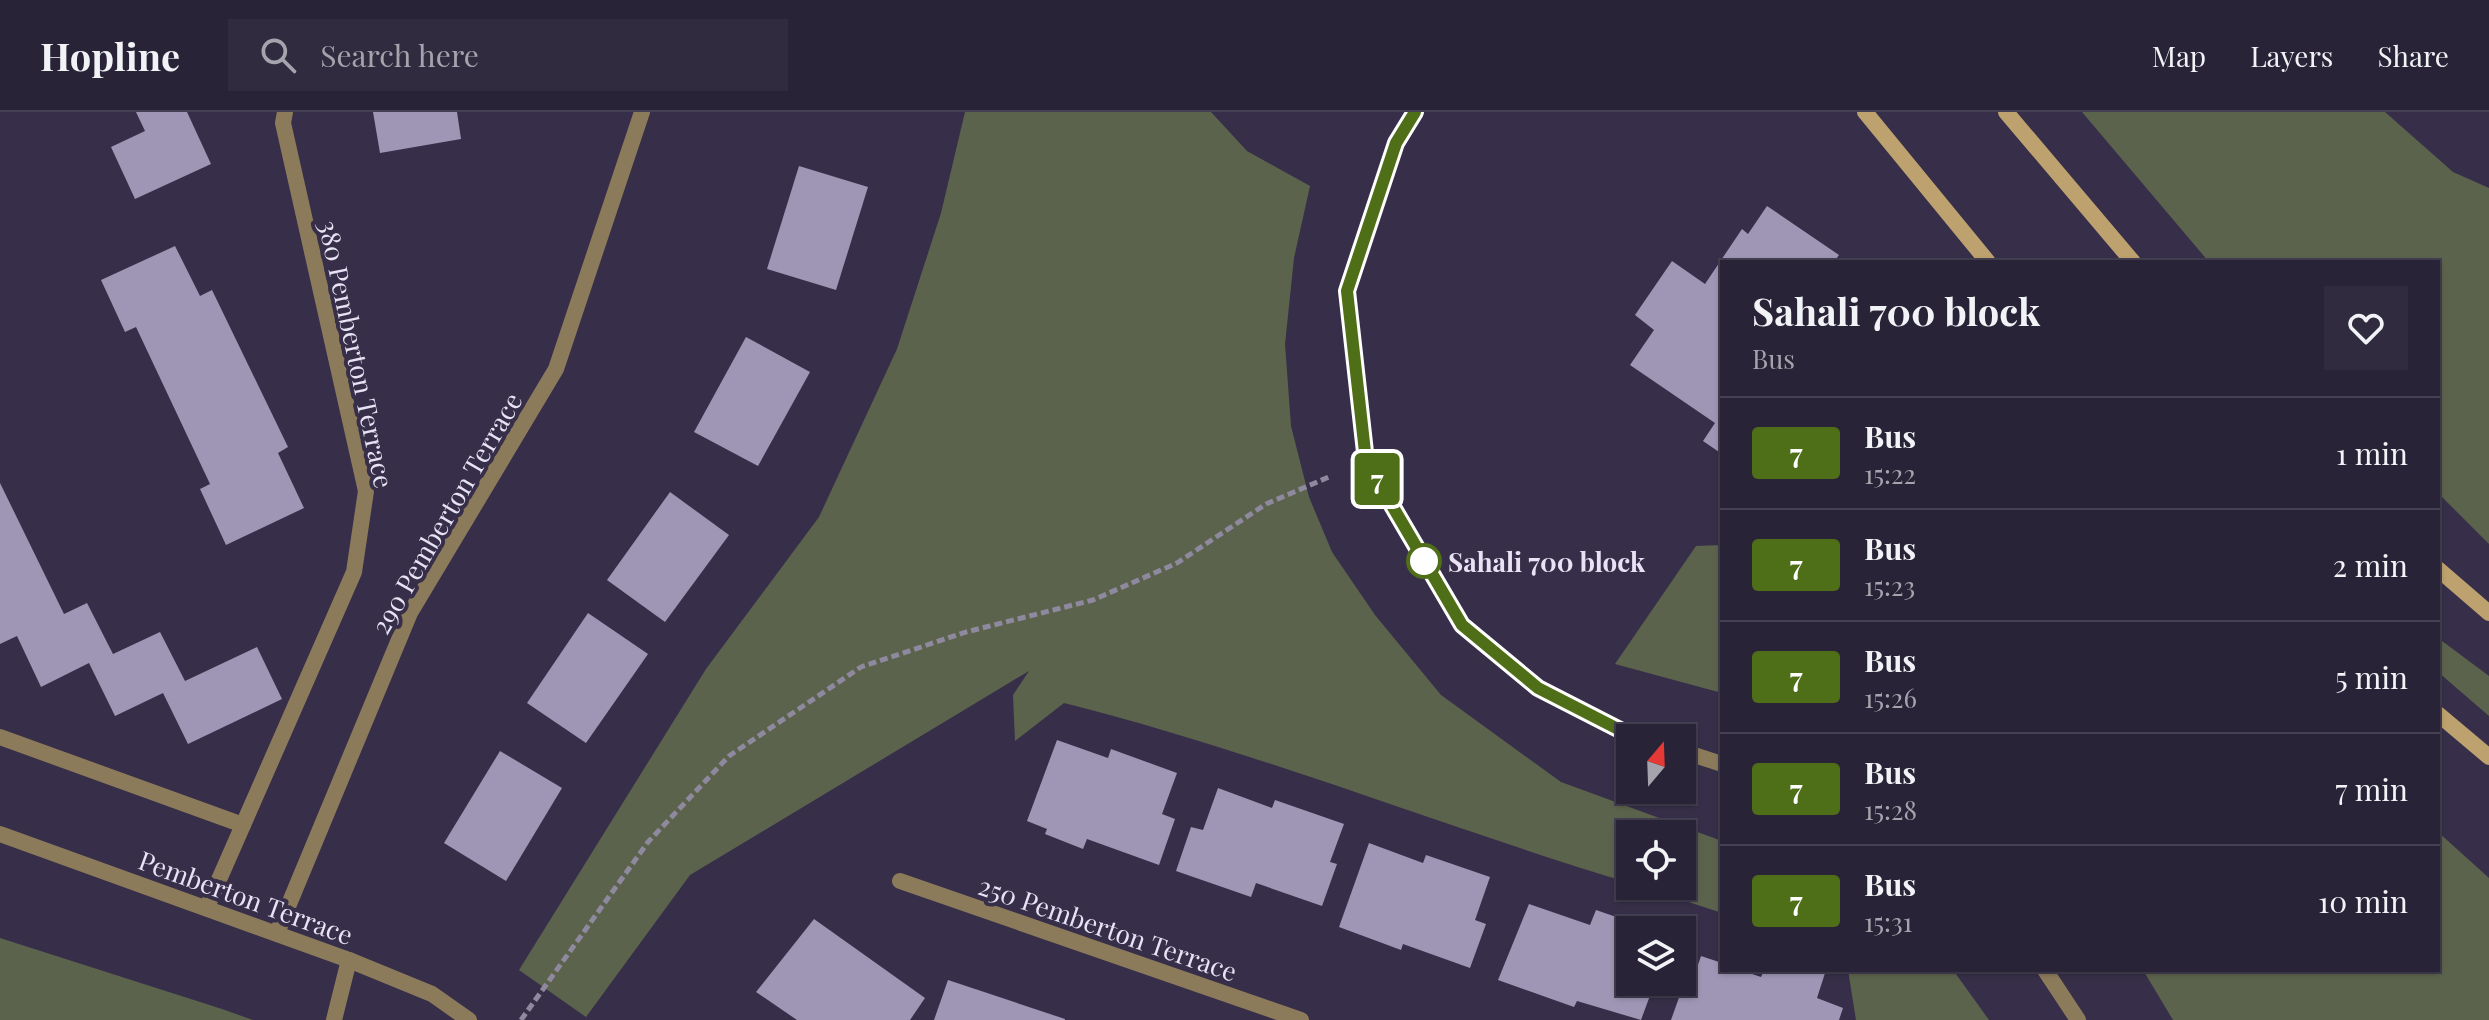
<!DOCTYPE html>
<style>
:root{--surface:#292337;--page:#312b3f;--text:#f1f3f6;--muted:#a5a4ad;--line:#454052}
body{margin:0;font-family:"Playfair Display",serif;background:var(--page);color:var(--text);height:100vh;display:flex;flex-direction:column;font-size:30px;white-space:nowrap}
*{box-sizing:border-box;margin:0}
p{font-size:26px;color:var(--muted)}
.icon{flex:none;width:44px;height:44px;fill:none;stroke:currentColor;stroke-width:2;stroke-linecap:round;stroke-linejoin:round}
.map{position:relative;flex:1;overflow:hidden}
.details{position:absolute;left:1720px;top:148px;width:720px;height:712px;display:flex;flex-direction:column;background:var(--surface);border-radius:0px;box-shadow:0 2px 6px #0004,0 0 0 2px var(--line)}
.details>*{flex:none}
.badge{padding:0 16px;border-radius:6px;font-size:28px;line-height:52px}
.needle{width:52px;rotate:19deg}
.tools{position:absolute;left:1616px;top:612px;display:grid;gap:16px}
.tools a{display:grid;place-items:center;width:80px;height:80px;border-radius:0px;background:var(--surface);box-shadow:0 2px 6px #0004,0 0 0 2px var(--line);font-size:40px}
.map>.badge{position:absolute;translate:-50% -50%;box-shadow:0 0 0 4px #fff}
.round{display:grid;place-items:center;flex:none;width:84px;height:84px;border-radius:0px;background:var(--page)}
.headline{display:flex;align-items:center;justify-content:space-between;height:136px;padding:0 32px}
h1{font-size:38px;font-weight:700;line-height:60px}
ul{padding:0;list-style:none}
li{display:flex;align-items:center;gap:24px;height:112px;padding:0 32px;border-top:2px solid var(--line)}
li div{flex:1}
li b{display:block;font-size:30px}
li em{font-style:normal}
li .badge{min-width:88px;font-weight:700;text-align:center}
header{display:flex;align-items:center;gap:48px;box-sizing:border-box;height:112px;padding:0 40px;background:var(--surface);border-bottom:2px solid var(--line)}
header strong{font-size:38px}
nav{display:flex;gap:44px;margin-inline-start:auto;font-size:28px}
.search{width:560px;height:72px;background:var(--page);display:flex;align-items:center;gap:20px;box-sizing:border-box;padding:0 28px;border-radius:0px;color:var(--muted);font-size:30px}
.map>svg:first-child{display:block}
.green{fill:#5c634d}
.building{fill:#9f96b5}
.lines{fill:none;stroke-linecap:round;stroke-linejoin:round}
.path{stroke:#8f899f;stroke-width:5;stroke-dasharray:8 4;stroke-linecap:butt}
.service{stroke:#8c7b5b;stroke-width:16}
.minor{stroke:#8c7b5b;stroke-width:16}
.secondary{stroke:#bda26f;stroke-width:16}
.line-casing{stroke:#fff;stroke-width:18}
.line{stroke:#4f6e18;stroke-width:12}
.stop-dot{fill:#fff;stroke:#4f6e18;stroke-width:4}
.labels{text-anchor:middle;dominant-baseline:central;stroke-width:8;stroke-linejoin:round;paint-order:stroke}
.street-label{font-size:26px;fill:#e7e3f4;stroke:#372f49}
.stop-label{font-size:26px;font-weight:bold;fill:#e7e3f4;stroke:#372f49;text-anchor:start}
</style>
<header>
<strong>Hopline</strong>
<div class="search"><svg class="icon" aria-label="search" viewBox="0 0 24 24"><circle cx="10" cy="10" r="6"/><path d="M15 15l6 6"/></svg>Search here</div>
<nav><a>Map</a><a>Layers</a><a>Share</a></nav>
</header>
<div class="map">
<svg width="2489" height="908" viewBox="0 0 2489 908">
<rect width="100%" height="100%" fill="#372f49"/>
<g class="green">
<path d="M 965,0 L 1211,0 L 1247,39 L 1310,74 L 1294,146 L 1285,232 L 1291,314 L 1309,385 L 1332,440 L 1375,503 L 1441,583 L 1561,670 L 1722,729 L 1722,801 L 1640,774 L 1682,774 L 1682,722 L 1630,722 L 1630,771 C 1440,714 1256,639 1064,591 L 1015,629 L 1013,583 L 1029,559 L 690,763 L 586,905 L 519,858 L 706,557 L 819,405 L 897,237 L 941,101 Z"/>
<polygon points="2082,0 2385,0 2453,60 2489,76 2489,432 2438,381 2438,150 2209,150"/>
<polygon points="1722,433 1722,581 1615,552 1696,434"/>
<polygon points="2438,526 2489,564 2489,604 2438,560"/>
<polygon points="2438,720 2489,766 2489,908 2173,908 2143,858 2438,858"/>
<polygon points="0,826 222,897 253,908 0,908"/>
<polygon points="1848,858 1953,858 1989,908 1856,908"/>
</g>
<g class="building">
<polygon points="136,0 187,0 211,52 135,87 111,35 145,19"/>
<polygon points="373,0 457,0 461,27 380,41"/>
<polygon points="799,54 868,75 836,178 767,157"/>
<polygon points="1767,94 1839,143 1834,150 1722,150 1722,342 1703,329 1715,311 1630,253 1654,218 1635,203 1672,149 1705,172 1742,117 1748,122"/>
<polygon points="175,134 200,184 212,178 288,335 278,341 304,396 226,433 200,377 210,372 136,215 125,220 101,168"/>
<polygon points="746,225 810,260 758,354 694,320"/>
<polygon points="0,371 64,502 87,491 113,542 160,520 185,569 257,535 282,587 188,632 163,581 115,604 89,551 41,575 17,524 0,532"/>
<polygon points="670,380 729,423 665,510 607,468"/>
<polygon points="588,501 648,542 586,631 527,591"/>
<polygon points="1057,628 1108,646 1111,637 1177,661 1162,702 1175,707 1159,753 1087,727 1083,737 1045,722 1047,717 1027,709"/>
<polygon points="500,639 562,676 506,769 444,731"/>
<polygon points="1218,676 1272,696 1275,688 1344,712 1330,750 1337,752 1322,794 1256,771 1251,785 1176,759 1191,715 1203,718"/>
<polygon points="1369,731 1423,751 1426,743 1490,765 1475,808 1486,812 1470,856 1403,832 1401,838 1339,815"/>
<polygon points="1529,792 1590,813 1596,798 1654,818 1630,818 1630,870 1655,870 1641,908 1577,889 1574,895 1498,868"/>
<polygon points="814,807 925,886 910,908 797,908 756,880"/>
<polygon points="1701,844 1722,851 1722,858 1741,858 1761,865 1764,858 1826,858 1817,886 1843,896 1839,908 1671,908 1681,880 1688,882"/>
<polygon points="948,868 1065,907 1065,908 934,908"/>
</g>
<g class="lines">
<polyline class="path" points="521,908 648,730 729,644 861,555 966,520 1093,488 1177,451 1266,392 1331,364"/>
<g class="service">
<polyline points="0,625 243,713"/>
<polyline points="900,769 1301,908"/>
<polyline points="207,795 354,460 366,379 283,11 285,0"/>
<polyline points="277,821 410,501 556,257 642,0"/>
<polyline points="334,908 349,848"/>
</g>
<g class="minor">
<polyline points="1415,0 1396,31 1347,179 1366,349 1462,513 1538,576 1620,618 1643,626"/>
<polyline points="1682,639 1722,652"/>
<polyline points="0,722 349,848 432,882 469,908"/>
<polyline points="2045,858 2078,908"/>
</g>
<g class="secondary">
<polyline points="1865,0 1988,150"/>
<polyline points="2006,0 2133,150"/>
<polyline points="2438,457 2489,501"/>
<polyline points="2438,602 2489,645"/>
</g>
</g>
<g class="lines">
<defs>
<polyline id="line" points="1415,0 1396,31 1347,179 1366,349 1462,513 1538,576 1620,618 1643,626"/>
</defs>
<use href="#line" class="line-casing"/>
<use href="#line" class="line"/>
</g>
<circle class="stop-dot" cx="1424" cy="449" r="16"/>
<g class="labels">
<g class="street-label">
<text transform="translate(357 242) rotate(78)">380 Pemberton Terrace</text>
<text transform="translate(446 401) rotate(-60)">290 Pemberton Terrace</text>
<text transform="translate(246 785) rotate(20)">Pemberton Terrace</text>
<text transform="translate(1108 816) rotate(19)">250 Pemberton Terrace</text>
</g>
<g class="stop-label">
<text x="1448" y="449">Sahali 700 block</text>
</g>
</g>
</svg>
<div class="tools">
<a><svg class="needle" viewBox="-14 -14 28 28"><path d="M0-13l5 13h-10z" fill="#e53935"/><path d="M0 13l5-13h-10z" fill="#a5a4ad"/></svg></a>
<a><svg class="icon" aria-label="locate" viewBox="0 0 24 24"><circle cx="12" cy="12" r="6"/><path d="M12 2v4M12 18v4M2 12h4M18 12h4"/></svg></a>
<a><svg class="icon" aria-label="layers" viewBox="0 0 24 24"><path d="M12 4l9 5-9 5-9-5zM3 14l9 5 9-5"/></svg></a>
</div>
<b class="badge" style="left:1377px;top:367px;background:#4f6e18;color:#fff">7</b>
<section class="details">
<div class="headline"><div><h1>Sahali 700 block</h1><p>Bus</p></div><a class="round"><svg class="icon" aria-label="heart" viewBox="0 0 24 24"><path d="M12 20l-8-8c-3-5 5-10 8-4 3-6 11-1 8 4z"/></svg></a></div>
<ul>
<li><span class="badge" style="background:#4f6e18;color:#fff">7</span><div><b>Bus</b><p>15:22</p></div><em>1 min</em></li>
<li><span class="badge" style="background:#4f6e18;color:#fff">7</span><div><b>Bus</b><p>15:23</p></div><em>2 min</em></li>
<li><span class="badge" style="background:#4f6e18;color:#fff">7</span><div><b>Bus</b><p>15:26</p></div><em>5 min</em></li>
<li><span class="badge" style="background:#4f6e18;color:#fff">7</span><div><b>Bus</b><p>15:28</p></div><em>7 min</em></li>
<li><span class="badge" style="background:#4f6e18;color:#fff">7</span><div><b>Bus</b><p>15:31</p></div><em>10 min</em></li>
</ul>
</section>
</div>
